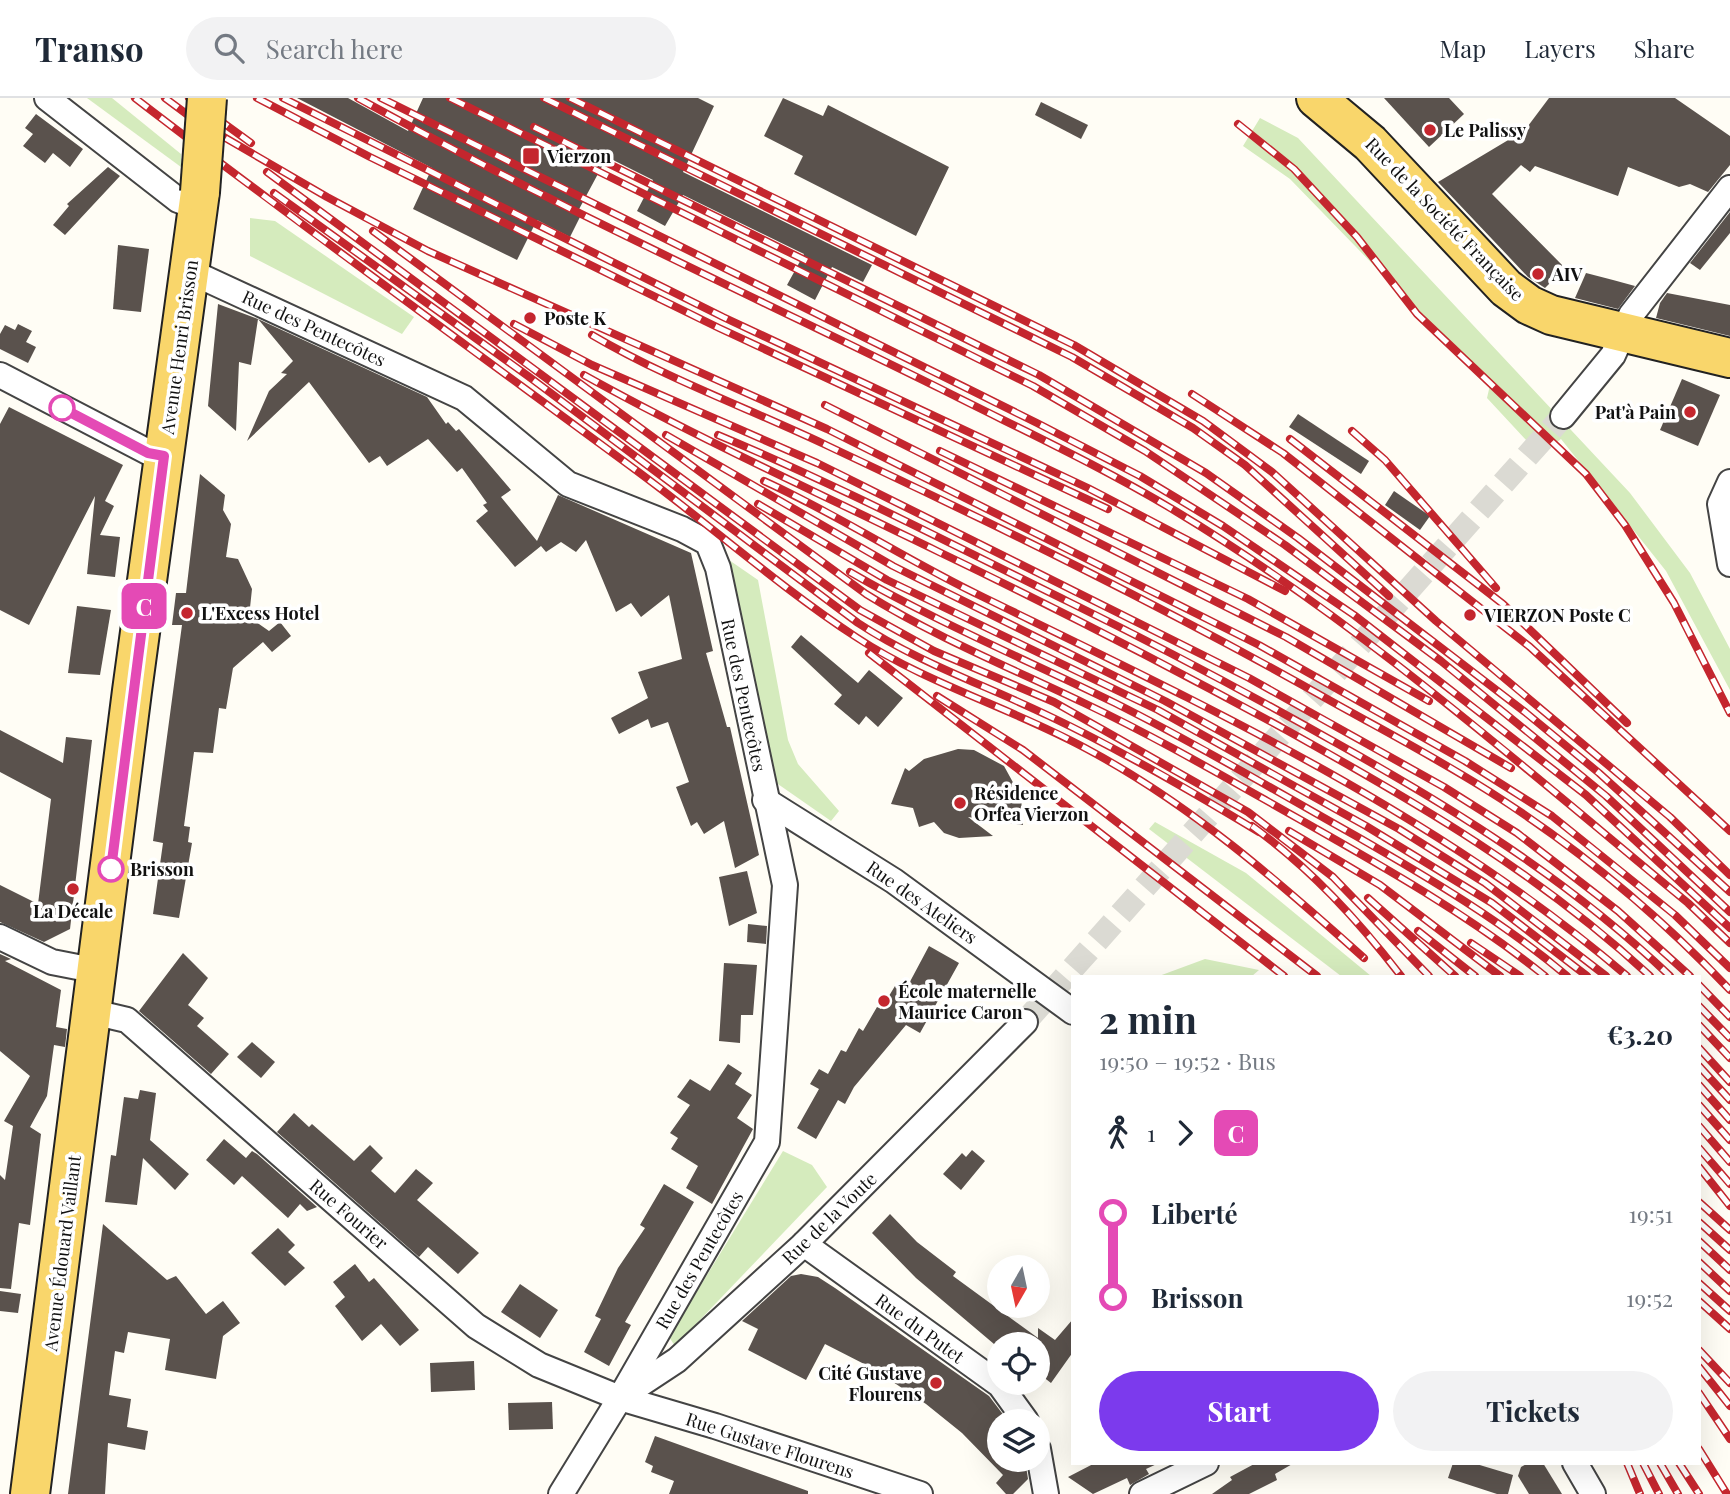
<!DOCTYPE html>
<meta charset="utf-8">
<style>
:root{--surface:#fff;--page:#f2f2f3;--text:#1f2937;--muted:#747a83;--line:#e0e1e3;--accent:#7c3aed}
body{margin:0;font-family:"Playfair Display",serif;background:var(--page);color:var(--text);height:100vh;display:flex;flex-direction:column;font-size:26px;white-space:nowrap}
*{box-sizing:border-box;margin:0}
p{font-size:23px;color:var(--muted)}
.icon{flex:none;width:38px;height:38px;fill:none;stroke:currentColor;stroke-width:2;stroke-linecap:round;stroke-linejoin:round}
.map{position:relative;flex:1;overflow:hidden}
.sheet{position:absolute;left:1071px;top:877px;width:630px;height:490px;display:flex;flex-direction:column;background:var(--surface);border-radius:0px;box-shadow:0 7px 28px #0002}
.sheet>*{flex:none}
.badge{padding:0 14px;border-radius:10px;font-size:24px;line-height:46px}
.needle{width:46px;rotate:189deg}
.tools{position:absolute;left:987px;top:1157px;display:grid;gap:14px}
.tools a{display:grid;place-items:center;width:63px;height:63px;border-radius:50%;background:var(--surface);box-shadow:0 7px 28px #0002;font-size:35px}
.map>.badge{position:absolute;translate:-50% -50%;box-shadow:0 0 0 4px #fff}
.legs{display:flex;align-items:center;gap:10px;height:77px;padding:0 28px;font-size:23px}
.legs p{margin-inline-start:auto}
.headline{display:flex;align-items:center;justify-content:space-between;height:119px;padding:0 28px}
h1{font-size:38px;font-weight:700;line-height:52px}
.action{display:flex;gap:14px;margin-top:auto;padding:14px 28px}
.action a{flex:1;height:80px;border-radius:42px;background:var(--accent);color:#fff;font-size:28px;font-weight:700;line-height:80px;text-align:center}
.action a+a{background:var(--page);color:var(--text)}
ul{padding:0 28px;list-style:none}
li{display:flex;align-items:center;gap:24px;height:84px;font-size:26px}
li i{display:grid;place-items:center;width:10px;height:100%;margin:0 9px;background:currentColor}
li i::after{content:'';width:18px;height:18px;margin:-9px;border:5px solid;border-radius:50%;background:var(--surface)}
li p{margin-inline-start:auto}
li:first-child i{background:linear-gradient(#0000 50%,currentColor 0)}
li:last-child i{background:linear-gradient(currentColor 50%,#0000 0)}
header{display:flex;align-items:center;gap:42px;box-sizing:border-box;height:98px;padding:0 35px;background:var(--surface);border-bottom:2px solid var(--line)}
header strong{font-size:33px}
nav{display:flex;gap:38px;margin-inline-start:auto;font-size:24px}
.search{width:490px;height:63px;background:var(--page);display:flex;align-items:center;gap:18px;box-sizing:border-box;padding:0 24px;border-radius:38px;color:var(--muted);font-size:26px}
.map>svg:first-child{display:block}
.green{fill:#d5ebbd}
.building{fill:#5a524d}
.lines{fill:none;stroke-linecap:round;stroke-linejoin:round}
.street-tunnel{stroke:#dbdad3;stroke-width:24;stroke-dasharray:24 12;stroke-linecap:butt}
.street-casing{stroke:#444;stroke-width:28}
.primary-casing{stroke:#222;stroke-width:42}
.street{stroke:#fff;stroke-width:24}
.primary{stroke:#f9d66b;stroke-width:38}
.rail-casing{stroke:#c4262e;stroke-width:8}
.rail{stroke:#fff;stroke-width:5;stroke-dasharray:16;stroke-linecap:butt}
.primary-bridge-casing{stroke:#222;stroke-width:42;stroke-linecap:butt}
.primary-bridge{stroke:#f9d66b;stroke-width:38}
.line-1-casing{stroke:#fff;stroke-width:16}
.line-1{stroke:#e44ab5;stroke-width:10}
.poi-dot{fill:#c4262e;stroke:#fff;stroke-width:2.5}
.stop-1-dot{fill:#fff;stroke:#e44ab5;stroke-width:3.5}
.labels{text-anchor:middle;dominant-baseline:central;stroke-width:7;stroke-linejoin:round;paint-order:stroke}
.poi-label{font-size:18px;font-weight:bold;fill:#111;stroke:#fff;text-anchor:start}
.street-label{font-size:18px;fill:#111;stroke:#fff}
.stop-label{font-size:18px;font-weight:bold;fill:#111;stroke:#fff;text-anchor:start}
</style>
<header>
<strong>Transo</strong>
<div class="search"><svg class="icon" aria-label="search" viewBox="0 0 24 24"><circle cx="10" cy="10" r="6"/><path d="M15 15l6 6"/></svg>Search here</div>
<nav><a>Map</a><a>Layers</a><a>Share</a></nav>
</header>
<div class="map">
<svg width="1730" height="1396" viewBox="0 0 1730 1396">
<rect width="100%" height="100%" fill="#fffdf5"/>
<g class="green">
<polygon points="87,0 112,0 181,56 181,69"/>
<polygon points="1260,20 1298,40 1630,395 1690,475 1730,551 1730,592 1666,473 1561,341 1540,357 1487,300 1490,287 1290,81 1243,48"/>
<polygon points="250,120 275,123 414,219 402,236 250,158"/>
<polygon points="729,462 758,482 788,642 798,666 839,713 831,723 775,684"/>
<polygon points="1155,724 1246,775 1371,878 1341,878 1149,731"/>
<polygon points="1205,861 1259,872 1252,878 1159,878"/>
<polygon points="783,1053 812,1067 827,1089 675,1248 669,1239"/>
</g>
<g class="building">
<polygon points="297,0 348,0 408,33 423,0 698,0 714,8 683,74 872,167 863,184 832,169 815,202 787,187 804,156 683,97 665,128 637,113 653,82 607,59 577,115 581,117 570,139 537,122 517,162 413,111 432,70"/>
<polygon points="783,0 823,18 828,7 949,69 916,138 794,76 803,58 764,38"/>
<polygon points="1384,0 1449,0 1464,16 1429,49"/>
<polygon points="1549,0 1675,0 1730,38 1730,67 1708,94 1690,86 1679,89 1628,69 1618,98 1535,68 1530,74 1521,67 1492,96 1565,170 1545,190 1528,179 1438,84 1525,32"/>
<polygon points="1041,4 1088,27 1081,41 1035,17"/>
<polygon points="36,16 83,51 70,69 53,55 45,65 23,48 33,36 25,30"/>
<polygon points="108,69 120,78 65,137 53,127 69,108 67,106"/>
<polygon points="1730,114 1730,135 1700,172 1690,165"/>
<polygon points="118,147 149,151 141,214 113,211"/>
<polygon points="1586,175 1613,182 1635,188 1618,211 1575,200"/>
<polygon points="1667,195 1730,207 1730,238 1656,220 1660,205"/>
<polygon points="218,206 258,221 251,267 239,264 236,333 208,308"/>
<polygon points="258,221 427,299 446,326 448,324 456,333 459,331 511,392 501,399 537,443 558,397 691,455 713,553 706,555 727,629 730,629 759,757 735,770 724,723 704,736 697,724 691,728 676,689 689,684 668,624 651,630 648,621 619,636 611,620 648,600 638,574 682,561 669,497 641,519 631,505 616,514 586,442 576,454 561,444 546,454 541,448 515,469 476,423 488,413 483,407 487,405 462,370 457,374 428,341 387,368 380,358 369,365 309,284 247,343 269,293 287,276 281,275 293,263"/>
<polygon points="18,226 32,233 26,244 36,249 28,265 0,251 0,236 5,227 15,232"/>
<polygon points="1682,281 1720,297 1698,348 1660,332"/>
<polygon points="9,309 123,367 105,403 114,408 100,437 120,439 115,479 87,476 95,398 29,527 0,512 0,326"/>
<polygon points="1298,316 1369,363 1361,376 1289,329"/>
<polygon points="200,376 225,397 223,412 231,426 226,459 238,461 252,491 249,519 269,533 280,524 291,538 272,554 263,544 233,570 226,611 219,610 213,655 194,654 184,728 190,729 188,744 192,745 179,820 153,816 163,745 153,743 182,527 172,527 176,495 186,495"/>
<polygon points="1394,393 1430,418 1420,432 1385,407"/>
<polygon points="77,508 111,512 100,577 68,575"/>
<polygon points="801,537 858,585 869,572 903,600 878,629 866,618 859,627 834,606 842,597 791,549"/>
<polygon points="0,632 63,665 66,639 92,642 70,831 44,844 0,824 0,787 38,806 51,701 0,674"/>
<polygon points="958,651 974,652 1004,668 1021,699 1023,727 968,719 993,738 959,740 944,735 934,724 919,729 913,710 891,706 905,670 909,673 924,661"/>
<polygon points="747,773 757,815 729,828 719,779"/>
<polygon points="748,826 767,828 766,846 747,844"/>
<polygon points="929,848 959,865 920,935 906,927 854,989 845,1006 838,1002 816,1041 797,1030 819,991 810,986 819,971 828,976 841,952 846,954 859,930 863,933 877,909 881,911 895,888 905,893"/>
<polygon points="183,855 208,880 188,907 204,920 197,928 229,956 211,976 139,913"/>
<polygon points="0,856 11,861 5,863 61,892 56,929 67,931 65,949 54,947 47,998 30,1029 41,1036 30,1127 19,1125 11,1191 0,1190 0,1077 5,1082 13,1028 4,1023 30,978 0,953"/>
<polygon points="724,865 757,867 753,917 741,917 740,945 719,943"/>
<polygon points="252,944 275,964 261,980 237,959"/>
<polygon points="728,966 742,975 735,986 752,997 737,1020 753,1031 712,1106 686,1090 698,1068 671,1051 678,1040 670,1035 690,1007 677,999 690,981 710,993"/>
<polygon points="140,992 156,995 150,1042 189,1076 175,1092 143,1060 137,1107 105,1104 111,1057 116,1058 124,999 138,1001"/>
<polygon points="294,1015 309,1029 312,1026 354,1063 370,1047 383,1060 371,1073 395,1095 416,1071 433,1085 417,1102 479,1155 458,1176 428,1149 419,1159 277,1034"/>
<polygon points="224,1041 246,1060 252,1053 257,1056 317,1109 307,1113 300,1106 288,1120 242,1078 234,1087 206,1062"/>
<polygon points="972,1052 985,1063 961,1092 943,1076 962,1055 966,1059"/>
<polygon points="664,1086 694,1104 625,1224 631,1227 609,1268 584,1254 601,1221 595,1218 618,1170 645,1130 640,1127"/>
<polygon points="890,1116 917,1144 956,1174 953,1178 1038,1240 1038,1230 1055,1242 1073,1221 1073,1254 1051,1285 1038,1275 1038,1246 994,1246 916,1180 872,1135"/>
<polygon points="103,1126 167,1182 176,1178 206,1216 223,1203 240,1225 223,1238 216,1281 165,1272 170,1241 128,1234 124,1255 115,1253 109,1297 131,1301 127,1329 148,1333 145,1352 108,1345 105,1396 68,1396"/>
<polygon points="278,1130 295,1147 288,1154 305,1170 285,1188 251,1155"/>
<polygon points="355,1166 369,1184 374,1180 419,1232 400,1248 381,1226 362,1243 335,1208 345,1199 333,1184"/>
<polygon points="801,1176 818,1179 835,1190 989,1298 1008,1323 999,1323 999,1362 1025,1362 1028,1381 1013,1396 1006,1396 996,1385 1003,1377 962,1335 926,1306 872,1270 825,1246 806,1282 748,1252 758,1231 742,1223 791,1178"/>
<polygon points="520,1186 558,1212 540,1240 501,1214"/>
<polygon points="0,1193 21,1196 18,1215 0,1213"/>
<polygon points="474,1263 475,1292 431,1294 430,1265"/>
<polygon points="552,1304 553,1331 509,1332 508,1305"/>
<polygon points="655,1338 808,1393 808,1396 669,1396 674,1383 651,1374 653,1368 645,1364"/>
<polygon points="1095,1365 1159,1365 1146,1371 1149,1376 1130,1387 1127,1380 1093,1396 1068,1379"/>
<polygon points="1256,1365 1294,1365 1275,1376 1277,1382 1249,1396 1212,1396 1232,1382 1230,1379"/>
<polygon points="1453,1365 1473,1365 1513,1377 1508,1396 1497,1396 1448,1380"/>
<polygon points="1528,1365 1543,1365 1562,1396 1529,1396 1518,1378 1521,1369"/>
</g>
<g class="lines">
<polyline class="street-tunnel" points="1025,924 1563,318"/>
<defs>
<g id="street">
<polyline points="47,0 178,102 199,110"/>
<polyline points="189,173 464,300 568,386 682,431 708,445 718,470 785,787 767,1044 620,1300 561,1396"/>
<polyline points="0,277 148,354 164,358"/>
<polyline points="1563,318 1613,257 1631,217 1730,90"/>
<polyline points="1730,384 1720,406 1730,466"/>
<polyline points="765,702 894,783 1073,914"/>
<polyline points="0,839 52,864 98,873"/>
<polyline points="93,914 127,922 476,1228 539,1267 620,1300 715,1328 920,1396"/>
<polyline points="804,1146 1000,1287 1026,1323"/>
<polyline points="624,1297 677,1262 804,1146 1025,924"/>
<polyline points="1038,1351 1046,1396"/>
<polyline points="1575,1365 1593,1396"/>
<polyline points="1142,1396 1206,1365"/>
</g>
<g id="primary">
<polyline points="1316,0 1370,45 1506,190 1529,207 1551,217 1730,260"/>
<polyline points="30,1396 132,593 200,94"/>
</g>
</defs>
<use href="#street" class="street-casing"/>
<use href="#primary" class="primary-casing"/>
<use href="#street" class="street"/>
<use href="#primary" class="primary"/>
<defs>
<g id="rail">
<path d="M 135,0 C 299,126 466,247 633,370 C 708,425 778,488 856,539 C 927,586 1012,610 1087,651 C 1190,706 1278,783 1364,860"/>
<polyline points="165,0 204,29"/>
<polyline points="189,0 251,45"/>
<polyline points="257,0 370,59 719,230 1108,411"/>
<polyline points="283,0 723,219 1088,390 1285,493"/>
<path d="M 358,0 C 548,105 747,195 941,291 C 1020,331 1101,368 1177,414 C 1361,525 1523,669 1688,805 L 1730,845"/>
<polyline points="381,0 1037,325 1140,378 1223,428 1354,517 1586,697 1730,830"/>
<polyline points="450,0 1033,288 1145,353 1285,447 1441,563 1606,698 1730,814"/>
<polyline points="544,0 1072,259 1193,330 1245,367 1389,498"/>
<polyline points="570,0 1074,247 1203,323 1272,374 1436,523 1670,719 1730,777"/>
<polyline points="198,24 327,99 428,153 827,331 1259,547 1465,663 1552,718 1675,817 1730,870"/>
<polyline points="1238,26 1294,71 1357,139 1417,216 1586,376 1625,427 1674,505 1730,615"/>
<polyline points="534,29 1039,277 1206,375 1298,440 1525,614 1599,675 1730,794"/>
<polyline points="267,74 860,512 934,553 1054,604 1248,714 1333,779 1429,878"/>
<path d="M 274,95 L 528,278 L 858,525 C 917,564 985,587 1049,618 C 1121,652 1191,693 1259,734"/>
<path d="M 373,133 L 866,496 C 935,539 1011,570 1084,605 C 1158,640 1228,681 1299,721 C 1384,769 1469,817 1545,878"/>
<polyline points="514,226 592,267 817,365 1249,580 1444,689 1517,735 1618,813 1690,878"/>
<path d="M 592,237 C 667,281 748,310 826,347 C 996,427 1165,509 1329,602 C 1386,634 1446,665 1501,701 C 1584,755 1662,820 1730,892"/>
<path d="M 584,277 C 699,341 819,395 937,453 C 1056,510 1173,570 1288,633 C 1421,707 1538,775 1650,878"/>
<polyline points="1192,296 1283,355 1530,549 1730,733"/>
<polyline points="825,307 1286,539 1511,670"/>
<polyline points="1352,333 1385,362 1496,490"/>
<polyline points="666,337 893,468 1165,603 1399,731 1485,785 1606,878"/>
<path d="M 718,337 C 836,386 951,446 1067,503 C 1157,547 1244,593 1331,642 C 1453,710 1568,781 1670,878"/>
<polyline points="1290,341 1503,506 1627,625"/>
<polyline points="940,353 1248,501 1429,603"/>
<path d="M 764,383 C 839,417 908,463 983,499 C 1206,608 1437,715 1627,878"/>
<polyline points="758,406 887,482 1158,612 1366,728 1492,805 1587,878"/>
<path d="M 850,474 C 936,524 1027,562 1115,605 C 1197,646 1276,693 1356,738 C 1429,780 1502,823 1567,878"/>
<polyline points="869,555 1284,878"/>
<polyline points="937,598 1023,652 1317,878"/>
<path d="M 1252,728 C 1311,771 1357,821 1401,878"/>
<polyline points="1289,733 1380,787 1500,878"/>
<polyline points="1368,800 1455,878"/>
<polyline points="1418,833 1475,878"/>
<polyline points="1471,845 1520,878"/>
<polyline points="1699,887 1730,919"/>
<polyline points="1699,908 1730,940"/>
<polyline points="1699,927 1730,960"/>
<polyline points="1699,950 1730,984"/>
<polyline points="1699,968 1730,1002"/>
<polyline points="1699,987 1730,1022"/>
<polyline points="1699,1007 1730,1042"/>
<polyline points="1699,1028 1730,1064"/>
<polyline points="1699,1050 1730,1086"/>
<polyline points="1699,1069 1730,1108"/>
<polyline points="1699,1104 1730,1132"/>
<polyline points="1699,1124 1730,1152"/>
<polyline points="1699,1143 1730,1172"/>
<polyline points="1699,1164 1730,1193"/>
<polyline points="1699,1185 1730,1213"/>
<polyline points="1699,1203 1730,1231"/>
<polyline points="1699,1252 1730,1285"/>
<polyline points="1699,1269 1730,1308"/>
<polyline points="1699,1295 1730,1341"/>
<polyline points="1699,1351 1727,1396"/>
<polyline points="1627,1365 1640,1396"/>
<polyline points="1643,1365 1659,1396"/>
<polyline points="1660,1365 1678,1396"/>
<polyline points="1679,1365 1699,1396"/>
</g>
</defs>
<use href="#rail" class="rail-casing"/>
<use href="#rail" class="rail"/>
<defs>
<polyline id="primary-bridge" points="200,94 207,0"/>
</defs>
<use href="#primary-bridge" class="primary-bridge-casing"/>
<use href="#primary-bridge" class="primary-bridge"/>
</g>
<g class="lines">
<defs>
<polyline id="line-1" points="62,310 148,355 164,358 111,771"/>
</defs>
<use href="#line-1" class="line-1-casing"/>
<use href="#line-1" class="line-1"/>
</g>
<g class="poi-dot">
<circle cx="1430" cy="32" r="7"/>
<rect x="522" y="49" width="18" height="18" rx="3.5"/>
<circle cx="1538" cy="176" r="7"/>
<circle cx="530" cy="220" r="7"/>
<circle cx="1690" cy="314" r="7"/>
<circle cx="187" cy="515" r="7"/>
<circle cx="1470" cy="517" r="7"/>
<circle cx="960" cy="705" r="7"/>
<circle cx="73" cy="791" r="7"/>
<circle cx="884" cy="903" r="7"/>
<circle cx="936" cy="1285" r="7"/>
</g>
<g class="stop-1-dot">
<circle cx="62" cy="310" r="12"/>
<circle cx="111" cy="771" r="12"/>
</g>
<g class="labels">
<g class="poi-label">
<text x="1444" y="32">Le Palissy</text>
<text x="547" y="58">Vierzon</text>
<text x="1552" y="176">AIV</text>
<text x="544" y="220">Poste K</text>
<text x="1676" y="314" text-anchor="end">Pat'à Pain</text>
<text x="201" y="515">L'Excess Hotel</text>
<text x="1484" y="517">VIERZON Poste C</text>
<text x="974" y="695">Résidence<tspan x="974" dy="21">Orfea Vierzon</tspan></text>
<text x="73" y="813" text-anchor="middle">La Décale</text>
<text x="898" y="893">École maternelle<tspan x="898" dy="21">Maurice Caron</tspan></text>
<text x="922" y="1275" text-anchor="end">Cité Gustave<tspan x="922" dy="21">Flourens</tspan></text>
</g>
<g class="street-label">
<text transform="translate(1445 121) rotate(46)">Rue de la Société Française</text>
<text transform="translate(314 230) rotate(25)">Rue des Pentecôtes</text>
<text transform="translate(179 249) rotate(-82)">Avenue Henri Brisson</text>
<text transform="translate(744 597) rotate(78)">Rue des Pentecôtes</text>
<text transform="translate(922 804) rotate(35)">Rue des Ateliers</text>
<text transform="translate(349 1116) rotate(41)">Rue Fourier</text>
<text transform="translate(829 1120) rotate(-44)">Rue de la Voute</text>
<text transform="translate(62 1155) rotate(-83)">Avenue Édouard Vaillant</text>
<text transform="translate(699 1162) rotate(-60)">Rue des Pentecôtes</text>
<text transform="translate(920 1230) rotate(36)">Rue du Putet</text>
<text transform="translate(770 1347) rotate(18)">Rue Gustave Flourens</text>
</g>
<g class="stop-label">
<text x="130" y="771">Brisson</text>
</g>
</g>
</svg>
<div class="tools">
<a><svg class="needle" viewBox="-14 -14 28 28"><path d="M0-13l5 13h-10z" fill="#e53935"/><path d="M0 13l5-13h-10z" fill="#747a83"/></svg></a>
<a><svg class="icon" aria-label="locate" viewBox="0 0 24 24"><circle cx="12" cy="12" r="6"/><path d="M12 2v4M12 18v4M2 12h4M18 12h4"/></svg></a>
<a><svg class="icon" aria-label="layers" viewBox="0 0 24 24"><path d="M12 4l9 5-9 5-9-5zM3 14l9 5 9-5"/></svg></a>
</div>
<b class="badge" style="left:144px;top:508px;background:#e44ab5;color:#fff">C</b>
<section class="sheet">
<div class="headline"><div><h1>2 min</h1><p>19:50 – 19:52 · Bus</p></div><b>€3.20</b></div>
<div class="legs"><svg class="icon" aria-label="walk" viewBox="0 0 24 24"><circle cx="13" cy="4" r="2"/><path d="M13 8l-2 6 4 7M11 14l-3 7M7 12l3-4h3l4 4"/></svg>1<svg class="icon" aria-label="forward" viewBox="0 0 24 24"><path d="M9 5l7 7-7 7"/></svg><b class="badge" style="background:#e44ab5;color:#fff">C</b></div>
<ul>
<li><i style="color:#e44ab5"></i><b>Liberté</b><p>19:51</p></li>
<li><i style="color:#e44ab5"></i><b>Brisson</b><p>19:52</p></li>
</ul>
<div class="action"><a>Start</a><a>Tickets</a></div>
</section>
</div>
